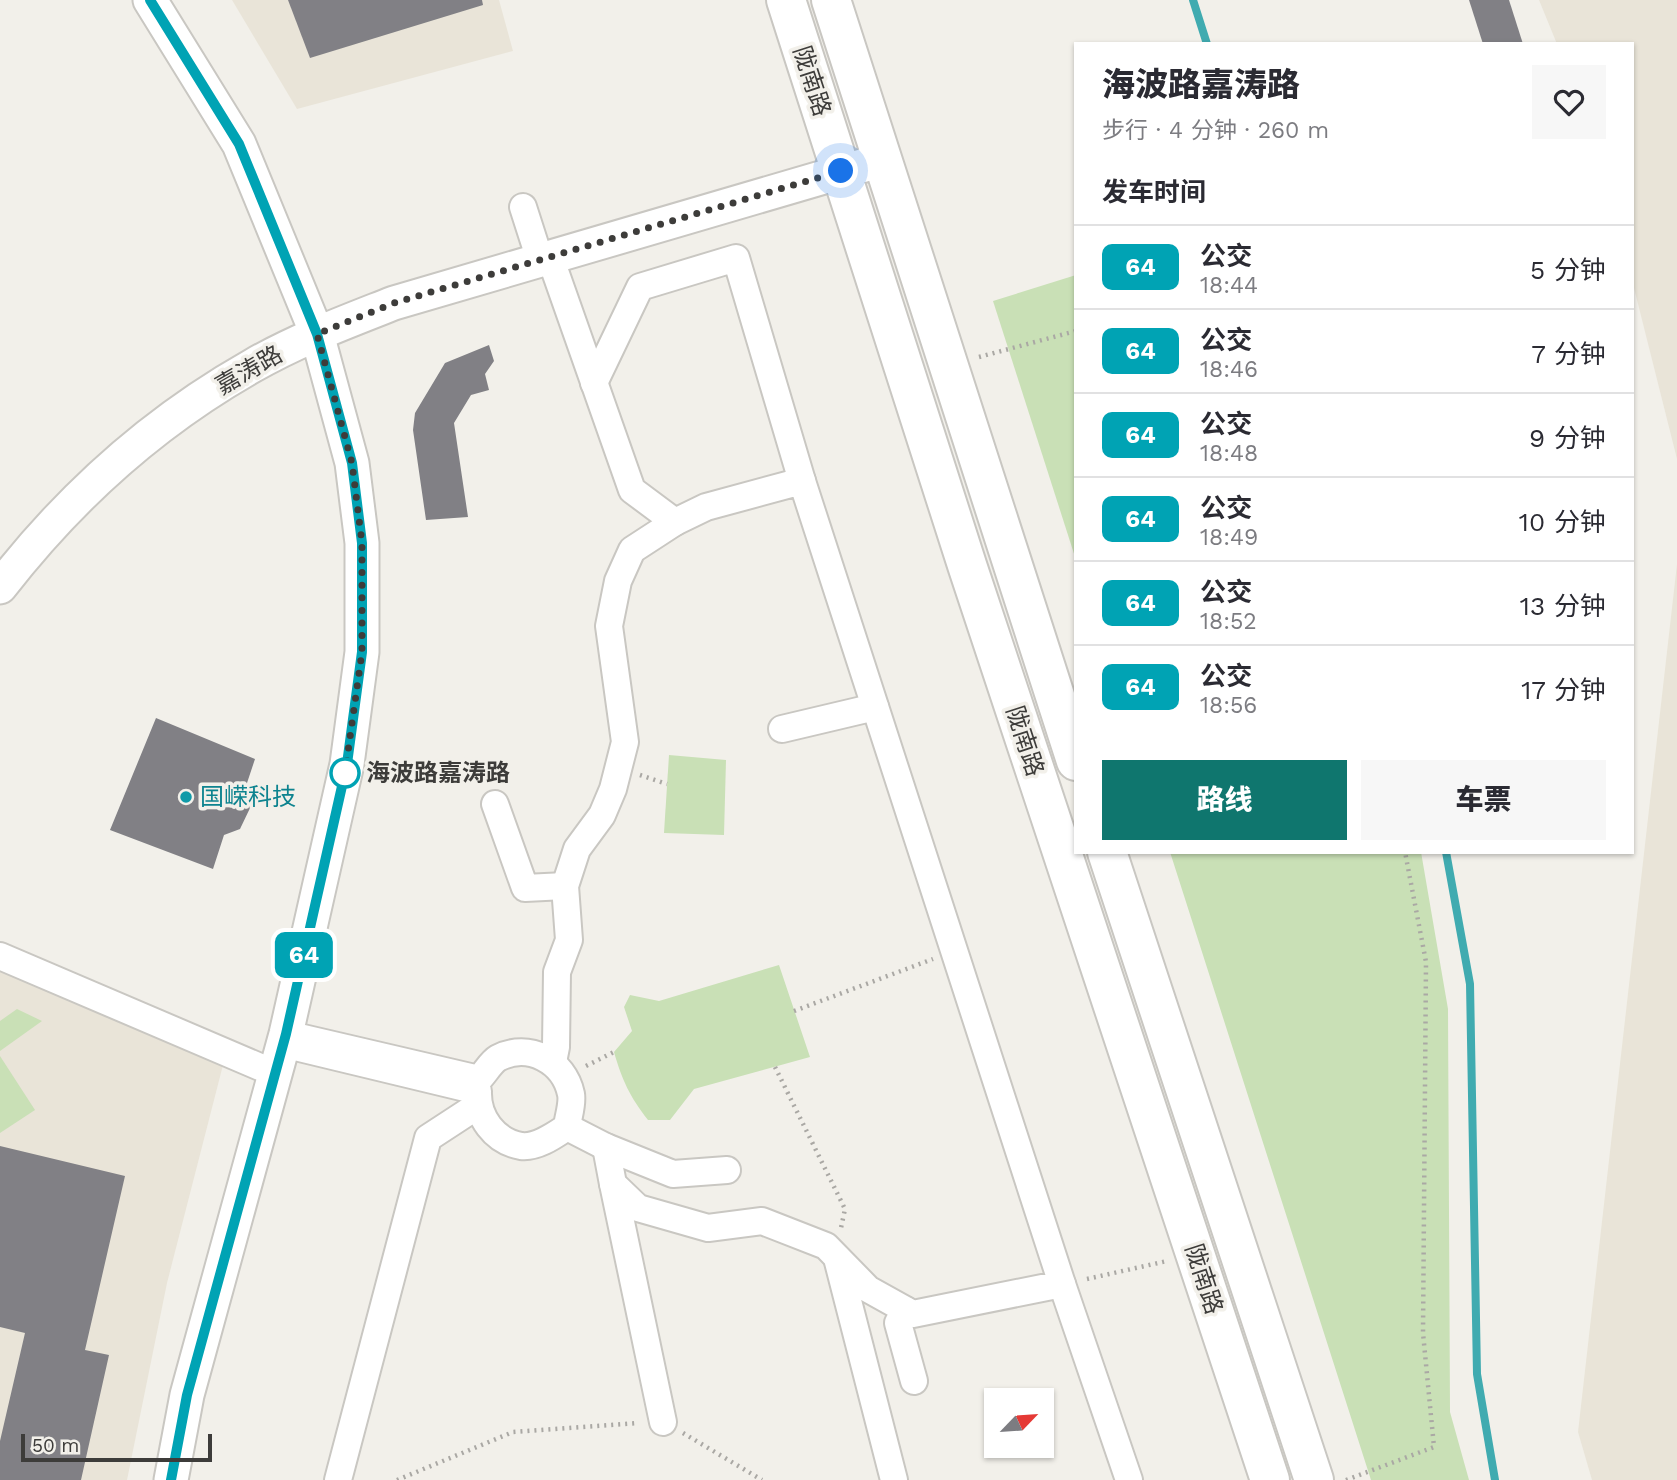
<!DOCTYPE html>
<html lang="zh">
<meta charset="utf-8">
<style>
:root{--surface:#fff;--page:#f7f7f7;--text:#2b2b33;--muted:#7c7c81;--line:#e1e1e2;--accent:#0f766e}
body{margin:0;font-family:"Work Sans","Noto Sans SC",sans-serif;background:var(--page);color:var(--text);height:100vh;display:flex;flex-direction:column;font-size:26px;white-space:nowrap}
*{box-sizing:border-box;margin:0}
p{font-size:23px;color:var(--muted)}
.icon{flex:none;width:38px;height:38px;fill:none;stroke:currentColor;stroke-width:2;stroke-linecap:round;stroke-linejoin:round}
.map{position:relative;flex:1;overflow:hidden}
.details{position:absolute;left:1074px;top:42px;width:560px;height:812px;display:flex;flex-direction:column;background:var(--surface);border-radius:0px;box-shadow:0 2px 5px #0004}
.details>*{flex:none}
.badge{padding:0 14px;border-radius:10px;font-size:24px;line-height:46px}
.needle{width:46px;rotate:65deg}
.buttons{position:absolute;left:984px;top:1388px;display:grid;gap:14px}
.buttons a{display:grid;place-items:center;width:70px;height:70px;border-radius:0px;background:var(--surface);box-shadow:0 2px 5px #0004;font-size:35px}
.scale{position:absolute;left:21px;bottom:18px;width:191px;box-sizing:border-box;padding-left:7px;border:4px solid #3d3c3a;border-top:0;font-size:19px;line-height:24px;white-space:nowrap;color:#3d3c3a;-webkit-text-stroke:5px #f2f0ea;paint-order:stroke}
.you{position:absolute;width:35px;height:35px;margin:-18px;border:5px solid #fff;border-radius:50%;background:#1a73e8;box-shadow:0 0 0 10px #1a73e833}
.map>.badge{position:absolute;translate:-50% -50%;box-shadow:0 0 0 4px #fff}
h2{padding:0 28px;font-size:26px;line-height:63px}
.round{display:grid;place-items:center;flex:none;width:74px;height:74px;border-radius:0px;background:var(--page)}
.headline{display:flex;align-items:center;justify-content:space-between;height:119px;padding:0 28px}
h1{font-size:33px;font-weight:800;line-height:52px}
.action{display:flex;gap:14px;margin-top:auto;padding:14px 28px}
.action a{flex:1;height:80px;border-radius:0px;background:var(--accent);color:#fff;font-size:28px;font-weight:800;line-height:80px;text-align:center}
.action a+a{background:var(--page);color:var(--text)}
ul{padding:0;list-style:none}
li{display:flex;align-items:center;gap:21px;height:84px;padding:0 28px;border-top:2px solid var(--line)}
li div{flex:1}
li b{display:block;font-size:26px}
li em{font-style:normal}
li .badge{min-width:77px;font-weight:700;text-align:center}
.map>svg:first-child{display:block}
.built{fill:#e9e4d8}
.green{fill:#c9e0b6}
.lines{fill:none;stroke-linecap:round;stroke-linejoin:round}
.stream{stroke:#40abb0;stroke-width:8}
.building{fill:#818085}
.minor-casing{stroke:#c9c7c2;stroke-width:30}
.tertiary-casing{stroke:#c9c7c2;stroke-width:37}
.primary-casing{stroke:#c9c7c2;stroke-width:42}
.path{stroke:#aaa8a4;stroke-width:4.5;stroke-dasharray:2 5;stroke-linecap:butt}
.minor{stroke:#fff;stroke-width:26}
.tertiary{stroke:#fff;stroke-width:33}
.primary{stroke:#fff;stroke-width:38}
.line-casing{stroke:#fff;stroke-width:16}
.line{stroke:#00a3b4;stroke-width:10}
.walk{stroke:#3d3c3a;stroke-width:7;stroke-dasharray:0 12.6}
.stop-dot{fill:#fff;stroke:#00a3b4;stroke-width:3.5}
.culture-dot{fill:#0f9aa8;stroke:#f2f0ea;stroke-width:2.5}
.labels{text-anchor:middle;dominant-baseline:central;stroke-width:7;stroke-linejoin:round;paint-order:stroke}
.street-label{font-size:24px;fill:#3d3c3a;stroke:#f2f0ea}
.stop-label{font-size:24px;font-weight:bold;fill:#3d3c3a;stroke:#f2f0ea;text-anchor:start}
.culture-label{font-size:24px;fill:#0d838f;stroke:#f2f0ea;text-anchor:start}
</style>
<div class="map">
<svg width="1677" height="1480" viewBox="0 0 1677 1480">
<rect width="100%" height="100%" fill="#f2f0ea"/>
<g class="built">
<polygon points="232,0 499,0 513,51 297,109"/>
<polygon points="1539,0 1677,0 1677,459 1633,284 1633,44 1557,44"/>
<polygon points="1677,564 1677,1480 1592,1480 1578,1432"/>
<polygon points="0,969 223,1065 167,1283 127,1480 0,1480"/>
</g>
<g class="green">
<polygon points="1076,275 1076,560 993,301"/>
<polygon points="669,755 726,760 724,835 664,833"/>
<polygon points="1170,852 1421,852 1448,1009 1450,1412 1469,1480 1371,1480"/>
<path d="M 779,965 L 810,1057 L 694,1089 L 670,1120 L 648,1120 C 630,1097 622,1080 614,1052 L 632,1031 L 624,1007 L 630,995 L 659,1001 Z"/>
<polygon points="17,1009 42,1021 0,1051 0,1021"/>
<polygon points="0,1056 35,1110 0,1133"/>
</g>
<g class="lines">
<g class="stream">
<polyline points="1193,0 1207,44"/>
<polyline points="1446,852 1470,984 1477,1374 1495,1480"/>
</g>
</g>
<g class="building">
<polygon points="288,0 482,0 483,5 310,58"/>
<polygon points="1469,0 1509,0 1523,44 1483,44"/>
<polygon points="489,345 494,361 485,374 489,390 471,395 454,423 468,517 426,520 413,430 415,413 445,363"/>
<polygon points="156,718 255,759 245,789 251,806 240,829 224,835 213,869 110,830"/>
<polygon points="0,1146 125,1176 85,1350 109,1355 81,1480 0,1480 0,1441 25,1333 0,1327"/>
</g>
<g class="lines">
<defs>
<g id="minor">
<polyline points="523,207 540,260"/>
<polyline points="550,257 632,490 675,522"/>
<polyline points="594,383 640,287 736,258 802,481"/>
<polyline points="782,729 875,707"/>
<polyline points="495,804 525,888 565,886"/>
<polyline points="0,956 274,1073"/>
<path d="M 283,1044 L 478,1091 C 477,1117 494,1141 521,1146 C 537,1148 555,1135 567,1127 C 568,1117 573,1104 571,1094 C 564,1061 529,1042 498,1058 C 491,1062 485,1073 479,1079 L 286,1034"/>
<polyline points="553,1062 556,1047 557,972 569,940 565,886 577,849 602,815 613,789 625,742 609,626 618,581 632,550 675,522 706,507 802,481 1062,1284 913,1314 868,1289 826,1246 762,1221 708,1228 638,1208 613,1184 606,1147"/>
<polyline points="567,1127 606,1147 673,1174 727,1170"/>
<polyline points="613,1184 663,1422"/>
<polyline points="837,1258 894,1480"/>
<polyline points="1062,1284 1129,1480"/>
<polyline points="905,1310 898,1323 914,1381"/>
<polyline points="338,1480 428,1138 477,1106"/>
</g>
<g id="tertiary">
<polyline points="150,0 239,144 317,334 352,463 362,543 362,652 347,764 286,1034 187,1395 171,1480"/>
<path d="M 0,587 C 69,498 153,422 252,366 C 297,340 346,322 394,303 L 882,160"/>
</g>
<g id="primary">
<polyline points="786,0 967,565 1270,1480"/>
<polyline points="831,0 1076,761"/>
<polyline points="1107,852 1314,1480"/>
</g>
</defs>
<use href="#minor" class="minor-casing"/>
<use href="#tertiary" class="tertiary-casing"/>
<use href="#primary" class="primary-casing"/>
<g class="path">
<polyline points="979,357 1076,331"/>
<polyline points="640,775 667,784"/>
<polyline points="794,1011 933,959"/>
<polyline points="586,1066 614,1052"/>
<polyline points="775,1067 845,1209 841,1228"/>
<polyline points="1087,1279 1167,1261"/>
<polyline points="683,1433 762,1480"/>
<polyline points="397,1480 513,1432 639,1423"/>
<polyline points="1346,1480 1434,1447 1423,1333 1426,962 1405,852"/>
</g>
<use href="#minor" class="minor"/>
<use href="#tertiary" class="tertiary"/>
<use href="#primary" class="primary"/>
</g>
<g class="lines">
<defs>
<polyline id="line" points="150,0 239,144 317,334 352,463 362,543 362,652 347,764 286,1034 187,1395 171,1480"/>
</defs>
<use href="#line" class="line-casing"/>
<use href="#line" class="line"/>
<polyline class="walk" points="345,773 362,652 362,543 352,463 317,334 394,303 841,171"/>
</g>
<circle class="stop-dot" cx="345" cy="773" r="14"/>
<circle class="culture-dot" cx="186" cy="797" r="7"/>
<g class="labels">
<g class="street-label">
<text transform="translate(812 81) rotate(72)">陇南路</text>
<text transform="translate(249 370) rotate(-30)">嘉涛路</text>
<text transform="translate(1025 741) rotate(72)">陇南路</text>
<text transform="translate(1204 1279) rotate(72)">陇南路</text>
</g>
<g class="stop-label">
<text x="366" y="773">海波路嘉涛路</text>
</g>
<g class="culture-label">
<text x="200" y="797">国嵘科技</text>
</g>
</g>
</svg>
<div class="buttons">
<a><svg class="needle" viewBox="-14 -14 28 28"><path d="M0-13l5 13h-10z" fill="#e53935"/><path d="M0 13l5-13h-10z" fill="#7c7c81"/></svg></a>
</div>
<div class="scale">50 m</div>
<div class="you" style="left:841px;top:171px"></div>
<b class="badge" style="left:304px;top:955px;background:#00a3b4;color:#fff">64</b>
<section class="details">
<div class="headline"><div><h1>海波路嘉涛路</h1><p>步行 · 4 分钟 · 260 m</p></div><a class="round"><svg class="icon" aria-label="heart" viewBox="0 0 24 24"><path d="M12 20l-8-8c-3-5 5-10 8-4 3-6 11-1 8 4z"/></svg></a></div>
<h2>发车时间</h2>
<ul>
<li><span class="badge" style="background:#00a3b4;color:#fff">64</span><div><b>公交</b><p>18:44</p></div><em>5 分钟</em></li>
<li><span class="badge" style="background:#00a3b4;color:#fff">64</span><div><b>公交</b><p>18:46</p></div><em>7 分钟</em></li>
<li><span class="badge" style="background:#00a3b4;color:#fff">64</span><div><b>公交</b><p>18:48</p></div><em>9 分钟</em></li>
<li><span class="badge" style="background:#00a3b4;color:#fff">64</span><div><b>公交</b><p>18:49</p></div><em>10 分钟</em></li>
<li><span class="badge" style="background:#00a3b4;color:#fff">64</span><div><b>公交</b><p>18:52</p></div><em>13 分钟</em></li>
<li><span class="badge" style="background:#00a3b4;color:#fff">64</span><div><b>公交</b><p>18:56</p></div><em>17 分钟</em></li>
</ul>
<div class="action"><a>路线</a><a>车票</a></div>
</section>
</div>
